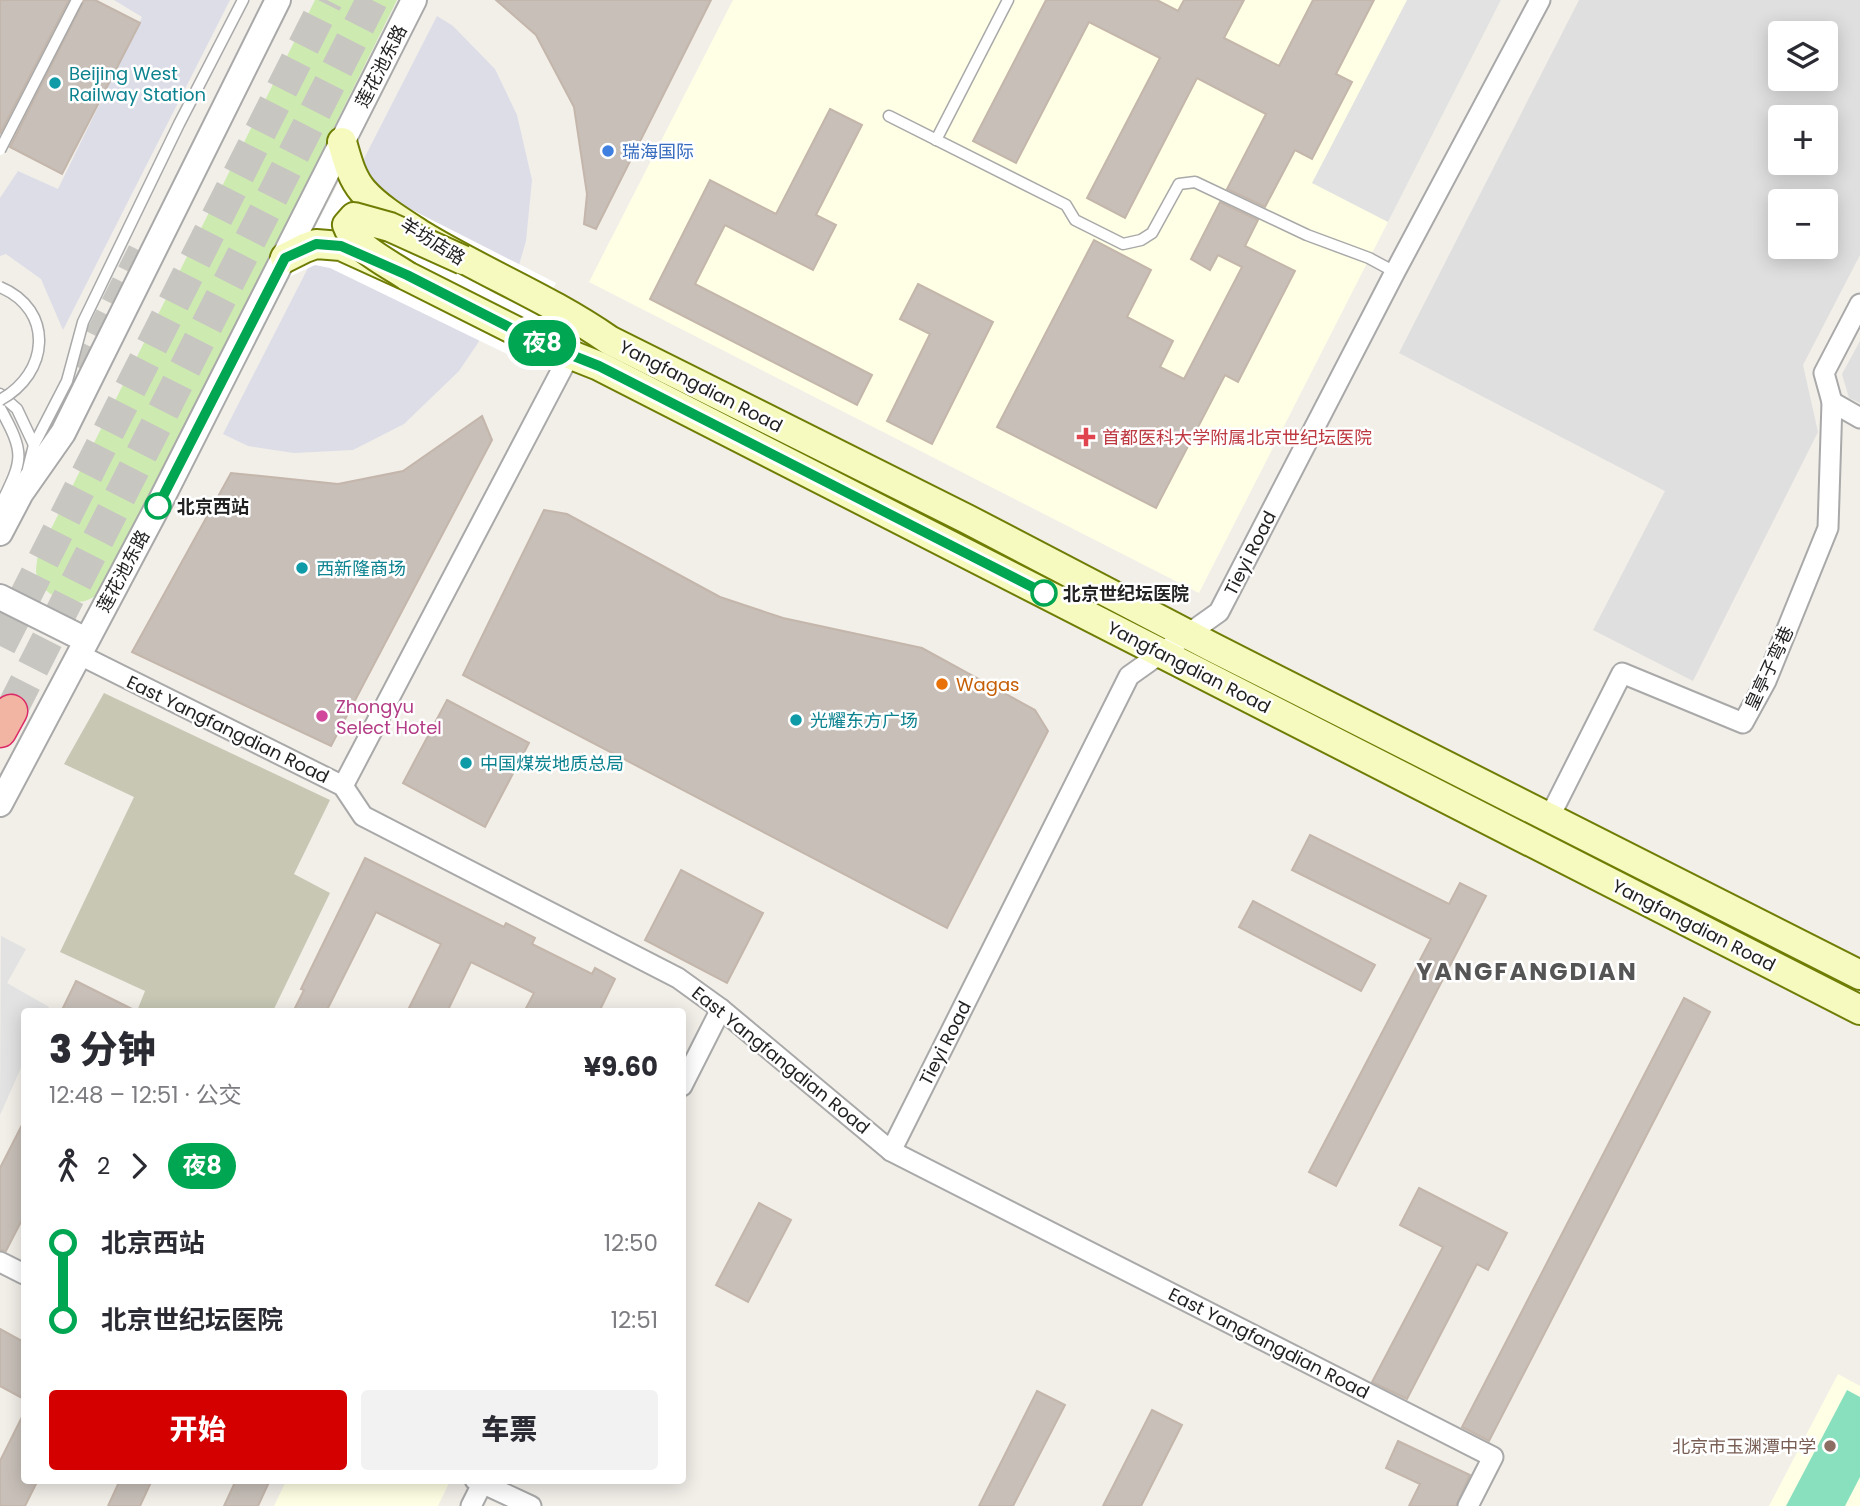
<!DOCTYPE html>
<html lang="zh">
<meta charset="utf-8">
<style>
:root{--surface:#fff;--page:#f2f2f3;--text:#2b2b33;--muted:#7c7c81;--accent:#d40000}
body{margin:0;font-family:Poppins,"Noto Sans SC",sans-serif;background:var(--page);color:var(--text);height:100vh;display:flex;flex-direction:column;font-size:26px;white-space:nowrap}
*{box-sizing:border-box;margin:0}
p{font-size:23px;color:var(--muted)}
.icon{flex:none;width:38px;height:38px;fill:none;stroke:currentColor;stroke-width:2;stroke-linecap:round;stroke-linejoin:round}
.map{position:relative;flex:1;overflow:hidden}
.drawer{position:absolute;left:21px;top:1008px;width:665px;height:476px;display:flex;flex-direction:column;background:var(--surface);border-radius:7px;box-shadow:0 4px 18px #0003}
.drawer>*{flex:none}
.badge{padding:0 14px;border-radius:23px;font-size:24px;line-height:46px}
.controls{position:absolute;left:1768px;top:21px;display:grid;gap:14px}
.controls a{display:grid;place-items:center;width:70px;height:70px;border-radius:7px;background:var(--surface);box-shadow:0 4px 18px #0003;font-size:35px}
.map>.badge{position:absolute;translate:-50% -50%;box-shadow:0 0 0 4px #fff}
.legs{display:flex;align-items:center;gap:10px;height:77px;padding:0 28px;font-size:23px}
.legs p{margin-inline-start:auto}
.summary{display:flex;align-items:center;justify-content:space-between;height:119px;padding:0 28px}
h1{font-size:38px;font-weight:800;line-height:52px}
.action{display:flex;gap:14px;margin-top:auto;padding:14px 28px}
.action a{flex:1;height:80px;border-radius:7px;background:var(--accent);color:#fff;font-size:28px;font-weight:800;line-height:80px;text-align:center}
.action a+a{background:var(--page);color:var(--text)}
ul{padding:0 28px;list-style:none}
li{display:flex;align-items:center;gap:24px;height:77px;font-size:26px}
li i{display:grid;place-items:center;width:10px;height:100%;margin:0 9px;background:currentColor}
li i::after{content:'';width:18px;height:18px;margin:-9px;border:5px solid;border-radius:50%;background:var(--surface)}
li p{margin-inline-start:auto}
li:first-child i{background:linear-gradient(#0000 50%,currentColor 0)}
li:last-child i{background:linear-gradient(currentColor 50%,#0000 0)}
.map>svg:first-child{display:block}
.residential{fill:#e0dfdf;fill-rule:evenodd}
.education{fill:#ffffe5}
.construction{fill:#c7c7b4}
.grass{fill:#cdebb0}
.pitch{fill:#88e0be}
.parking{fill:#e2e2e2}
.plaza{fill:#dddde8}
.pier{fill:#fff}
.building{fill:#c7bfb8;stroke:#c4b6ab;stroke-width:2}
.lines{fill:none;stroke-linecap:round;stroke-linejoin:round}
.tertiary-tunnel{stroke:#c8c6c1;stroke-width:24;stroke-dasharray:24 12;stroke-linecap:butt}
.trunk-tunnel{stroke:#c8c6c1;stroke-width:32;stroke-dasharray:32 16;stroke-linecap:butt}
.service-casing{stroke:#a9a9a9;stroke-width:13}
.minor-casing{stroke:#a9a9a9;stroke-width:23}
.tertiary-casing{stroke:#a9a9a9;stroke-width:28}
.secondary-casing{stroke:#707d05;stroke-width:32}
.trunk-casing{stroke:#dc2a67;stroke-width:35}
.service{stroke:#fff;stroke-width:10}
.minor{stroke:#fff;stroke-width:19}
.tertiary{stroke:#fff;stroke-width:24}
.secondary{stroke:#f7fabf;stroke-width:28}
.trunk{stroke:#f2b4a3;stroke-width:32}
.service-bridge-casing{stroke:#a9a9a9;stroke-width:13;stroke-linecap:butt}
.secondary-bridge-casing{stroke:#707d05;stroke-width:32;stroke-linecap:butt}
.service-bridge{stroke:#fff;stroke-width:10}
.secondary-bridge{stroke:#f7fabf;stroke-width:28}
.line-1-casing{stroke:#fff;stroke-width:16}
.line-1{stroke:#00a651;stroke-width:10}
.culture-dot{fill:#0f9aa8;stroke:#fff;stroke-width:2.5}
.shop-dot{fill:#3f7fe0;stroke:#fff;stroke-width:2.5}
.health-dot{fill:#e0444e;stroke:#fff;stroke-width:2.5}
.stop-1-dot{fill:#fff;stroke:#00a651;stroke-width:3.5}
.food-dot{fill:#e8710a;stroke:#fff;stroke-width:2.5}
.hotel-dot{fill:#d1479c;stroke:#fff;stroke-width:2.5}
.education-dot{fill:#8d6e63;stroke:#fff;stroke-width:2.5}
.labels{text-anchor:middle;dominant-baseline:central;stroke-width:5;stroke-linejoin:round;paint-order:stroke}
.street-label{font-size:18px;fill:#222;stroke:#fff}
.culture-label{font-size:18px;fill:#0d838f;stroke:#fff;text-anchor:start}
.shop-label{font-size:18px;fill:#366cbe;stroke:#fff;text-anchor:start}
.health-label{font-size:18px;fill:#be3a42;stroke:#fff;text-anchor:start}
.stop-label{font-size:18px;font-weight:bold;fill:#222;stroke:#fff;text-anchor:start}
.food-label{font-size:18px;fill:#c56008;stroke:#fff;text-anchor:start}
.hotel-label{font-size:18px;fill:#b23c85;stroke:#fff;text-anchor:start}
.education-label{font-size:18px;fill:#785e54;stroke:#fff;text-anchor:end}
.district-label{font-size:24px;font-weight:bold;letter-spacing:2px;fill:#555;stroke:#fff}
</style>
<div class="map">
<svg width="1860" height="1506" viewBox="0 0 1860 1506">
<rect width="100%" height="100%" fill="#f2efe9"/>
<g class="residential">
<path d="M 1579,0 L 1860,0 L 1860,255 L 1803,365 L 1818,432 L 1693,681 L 1593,630 L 1665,491 L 1399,353 ZM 1780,33 L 1825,33 L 1825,79 L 1780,79 ZM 1780,117 L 1825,117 L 1825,163 L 1780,163 ZM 1780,201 L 1825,201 L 1825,247 L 1780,247 Z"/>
<polygon points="1860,341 1860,403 1849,398 1842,374"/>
</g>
<g class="education">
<polygon points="733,0 1501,0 1199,593 589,282"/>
<polygon points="1838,1374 1860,1386 1860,1506 1769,1506"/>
<polygon points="286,1481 286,1480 450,1481 438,1506 274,1506"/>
</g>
<polygon class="construction" points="104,693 330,800 294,874 330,893 273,1011 137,1011 145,991 60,952 134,797 64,764"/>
<path class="grass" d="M 315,0 L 397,0 L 105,589 C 99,593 92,599 85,601 C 64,606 40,593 36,572 C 36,567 37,560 38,555 Z"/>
<polygon class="pitch" points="1847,1390 1860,1397 1860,1477 1845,1506 1786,1506"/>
<g class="parking">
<polygon points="1407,0 1501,0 1388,222 1312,183"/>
<polygon points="1,936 26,949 7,983 49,1007 47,1011 24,1012 24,1061 0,1115"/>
</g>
<g class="plaza">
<polygon points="114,0 230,0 63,330 41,279 6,254 0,256 0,198 18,171 58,189 142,17"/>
<polygon points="437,16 453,26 495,69 517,115 532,180 526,241 519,265 478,343 459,371 404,424 353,450 294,453 248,446 223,434"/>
</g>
<polygon class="pier" points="355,151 369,188 556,283 517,359 330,268 315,265 289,277"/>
<g class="building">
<polygon points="0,0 69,0 0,134"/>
<polygon points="84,0 95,0 140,23 62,174 10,147"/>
<polygon points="496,0 711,0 596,229 584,224 587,194 574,107 536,35"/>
<polygon points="1046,0 1157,0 1178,11 1184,0 1244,0 1224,38 1279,66 1313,0 1374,0 1336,74 1352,82 1312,159 1295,150 1265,207 1227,189 1266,114 1197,78 1125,218 1087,198 1160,58 1089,22 1016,163 973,141"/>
<polygon points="830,109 862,125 816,215 836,225 813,270 725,225 695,284 872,375 857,405 650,299 710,180 776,214"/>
<polygon points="1220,202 1258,220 1245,246 1295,271 1238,382 1225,375 1156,508 997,427 1094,240 1151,270 1127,317 1173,341 1160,367 1184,379 1242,267 1218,255 1210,270 1191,259"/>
<polygon points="918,284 993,322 932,444 887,421 930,334 900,319"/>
<polygon points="482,416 492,440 331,746 132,652 231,473 338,484 403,471"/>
<polygon points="544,510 567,514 720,597 783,618 922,648 1035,710 1048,731 947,928 463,675"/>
<polygon points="447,700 529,743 485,827 403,783"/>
<polygon points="1310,835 1449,904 1460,883 1486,896 1336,1186 1309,1172 1431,939 1292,870"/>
<polygon points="365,858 504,927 506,923 535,938 532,944 592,974 595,968 615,979 599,1012 524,1012 534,993 471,962 447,1012 407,1012 441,944 376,912 326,1012 293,1012 304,990 301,989"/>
<polygon points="681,870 763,913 727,983 645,940"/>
<polygon points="1253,901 1375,965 1361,991 1239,927"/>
<polygon points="76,981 138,1012 61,1012"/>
<polygon points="1684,998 1710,1012 1489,1441 1462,1427"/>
<polygon points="24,1121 24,1216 6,1251 0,1250 0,1168"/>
<polygon points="1419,1188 1507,1233 1488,1270 1477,1264 1407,1399 1372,1382 1443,1247 1400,1225"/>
<polygon points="759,1203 791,1220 748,1302 716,1285"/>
<polygon points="0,1329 24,1342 24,1399 0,1386"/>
<polygon points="1037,1391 1065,1405 1013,1506 979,1506"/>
<polygon points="1152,1410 1182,1425 1141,1506 1103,1506"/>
<polygon points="24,1413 24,1480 38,1480 25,1506 0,1506 0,1461"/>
<polygon points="1398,1441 1470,1475 1456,1506 1409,1506 1420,1484 1386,1468"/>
<polygon points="120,1480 152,1480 140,1506 108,1506"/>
<polygon points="236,1480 270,1480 258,1506 224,1506"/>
</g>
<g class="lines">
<polyline class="tertiary-tunnel" points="32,465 143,244"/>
<g class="trunk-tunnel">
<polyline points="0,646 327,0"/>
<polyline points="11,711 372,0"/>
</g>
<defs>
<g id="service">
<polyline points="889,116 1066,205 1075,220 1123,244 1141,240 1152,233 1179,184 1195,182 1307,235 1369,258 1395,272"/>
<polyline points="936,140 1008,0"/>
<polyline points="0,394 17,409 34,445"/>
<path d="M 0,408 C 26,455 23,459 0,506"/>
<polyline points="28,469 34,445 67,381 83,322 179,124 243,0"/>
</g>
<g id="minor">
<polyline points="1832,402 1824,373 1860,304"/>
<polyline points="78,654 343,786 363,816 678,978 721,1009 891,1151 1493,1457 1468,1506"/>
<polyline points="343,786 570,354"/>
<polyline points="1550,816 1622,673 1743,723 1766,681 1828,528 1832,402 1860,418"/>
<polyline points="682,1086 721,1009"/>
<polyline points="891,1151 1129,676 1219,612 1395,272 1540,0"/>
<polyline points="0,1262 24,1274"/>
<polyline points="475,1480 531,1506"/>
<polyline points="471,1506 484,1480"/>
</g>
<g id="tertiary">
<polyline points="0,533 21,493 63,433 278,0"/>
<polyline points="0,597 86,640"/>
<polyline points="0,804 158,506 414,0"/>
</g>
<g id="secondary">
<path d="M 342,142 C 347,159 351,177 363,191 C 379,209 403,223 423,236 C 484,273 550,299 609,340 L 967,519 L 1212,647 L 1860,975"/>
<polyline points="285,258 305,248 316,244 341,246 407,276 536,341 599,366 1860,1010"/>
</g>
<polyline id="trunk" points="0,731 11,711"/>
</defs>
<use href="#service" class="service-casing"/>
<use href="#minor" class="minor-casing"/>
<use href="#tertiary" class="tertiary-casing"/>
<use href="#secondary" class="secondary-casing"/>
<use href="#trunk" class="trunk-casing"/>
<use href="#service" class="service"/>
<use href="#minor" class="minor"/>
<use href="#tertiary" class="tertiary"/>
<use href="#secondary" class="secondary"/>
<use href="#trunk" class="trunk"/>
<defs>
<g id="service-bridge">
<polyline points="0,150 77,0"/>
<path d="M 0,287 C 55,310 49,374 0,400"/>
</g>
<path id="secondary-bridge" d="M 407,276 C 388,263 355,248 347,225 L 354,217 L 390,227 L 463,260"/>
</defs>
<use href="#service-bridge" class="service-bridge-casing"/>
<use href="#secondary-bridge" class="secondary-bridge-casing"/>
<use href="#service-bridge" class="service-bridge"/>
<use href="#secondary-bridge" class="secondary-bridge"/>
</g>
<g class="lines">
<defs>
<polyline id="line-1" points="158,506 285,258 316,244 341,246 407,275 536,341 599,366 1044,593"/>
</defs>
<use href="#line-1" class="line-1-casing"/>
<use href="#line-1" class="line-1"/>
</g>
<g class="culture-dot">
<circle cx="55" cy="83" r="7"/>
<circle cx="302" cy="568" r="7"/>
<circle cx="796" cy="720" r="7"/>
<circle cx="466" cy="763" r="7"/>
</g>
<circle class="shop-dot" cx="608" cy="151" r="7"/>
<path class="health-dot" d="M1082.5 426.5h7v7h7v7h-7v7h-7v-7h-7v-7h7z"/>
<g class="stop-1-dot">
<circle cx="158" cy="506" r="12"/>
<circle cx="1044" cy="593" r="12"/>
</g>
<circle class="food-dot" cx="942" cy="684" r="7"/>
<circle class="hotel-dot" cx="322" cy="716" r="7"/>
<circle class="education-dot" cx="1830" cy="1446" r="7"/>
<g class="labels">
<g class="street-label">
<text transform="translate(381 66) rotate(-63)">莲花池东路</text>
<text transform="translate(433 241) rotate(32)">羊坊店路</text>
<text transform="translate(701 386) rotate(27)">Yangfangdian Road</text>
<text transform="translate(1250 553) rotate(-63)">Tieyi Road</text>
<text transform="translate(123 571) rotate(-62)">莲花池东路</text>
<text transform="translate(1189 667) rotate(27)">Yangfangdian Road</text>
<text transform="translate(1769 668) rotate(-65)">皇亭子弯巷</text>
<text transform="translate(228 729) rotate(26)">East Yangfangdian Road</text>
<text transform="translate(1694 925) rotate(27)">Yangfangdian Road</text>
<text transform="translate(945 1043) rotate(-63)">Tieyi Road</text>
<text transform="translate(781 1060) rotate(39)">East Yangfangdian Road</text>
<text transform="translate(1269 1343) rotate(27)">East Yangfangdian Road</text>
</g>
<g class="culture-label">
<text x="69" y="73">Beijing West<tspan x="69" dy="21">Railway Station</tspan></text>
<text x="316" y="568">西新隆商场</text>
<text x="810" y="720">光耀东方广场</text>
<text x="480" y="763">中国煤炭地质总局</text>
</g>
<g class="shop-label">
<text x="622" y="151">瑞海国际</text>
</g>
<g class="health-label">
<text x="1102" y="437">首都医科大学附属北京世纪坛医院</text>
</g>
<g class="stop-label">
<text x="177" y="506">北京西站</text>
<text x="1063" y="593">北京世纪坛医院</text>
</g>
<g class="food-label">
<text x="956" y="684">Wagas</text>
</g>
<g class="hotel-label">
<text x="336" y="706">Zhongyu<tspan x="336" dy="21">Select Hotel</tspan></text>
</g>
<g class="education-label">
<text x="1816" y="1446">北京市玉渊潭中学</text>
</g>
<g class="district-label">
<text x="1527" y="971">YANGFANGDIAN</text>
</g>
</g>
</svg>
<div class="controls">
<a><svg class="icon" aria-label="layers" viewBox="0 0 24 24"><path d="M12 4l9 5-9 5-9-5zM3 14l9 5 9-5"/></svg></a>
<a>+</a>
<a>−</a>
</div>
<b class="badge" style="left:542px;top:343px;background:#00a651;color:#fff">夜8</b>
<section class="drawer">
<div class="summary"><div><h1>3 分钟</h1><p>12:48 – 12:51 · 公交</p></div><b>¥9.60</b></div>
<div class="legs"><svg class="icon" aria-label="walk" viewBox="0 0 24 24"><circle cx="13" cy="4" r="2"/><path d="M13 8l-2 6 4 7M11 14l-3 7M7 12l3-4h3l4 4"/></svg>2<svg class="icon" aria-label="forward" viewBox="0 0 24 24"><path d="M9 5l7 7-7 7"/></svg><b class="badge" style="background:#00a651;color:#fff">夜8</b></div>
<ul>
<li><i style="color:#00a651"></i><b>北京西站</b><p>12:50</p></li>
<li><i style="color:#00a651"></i><b>北京世纪坛医院</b><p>12:51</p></li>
</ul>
<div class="action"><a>开始</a><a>车票</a></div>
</section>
</div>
